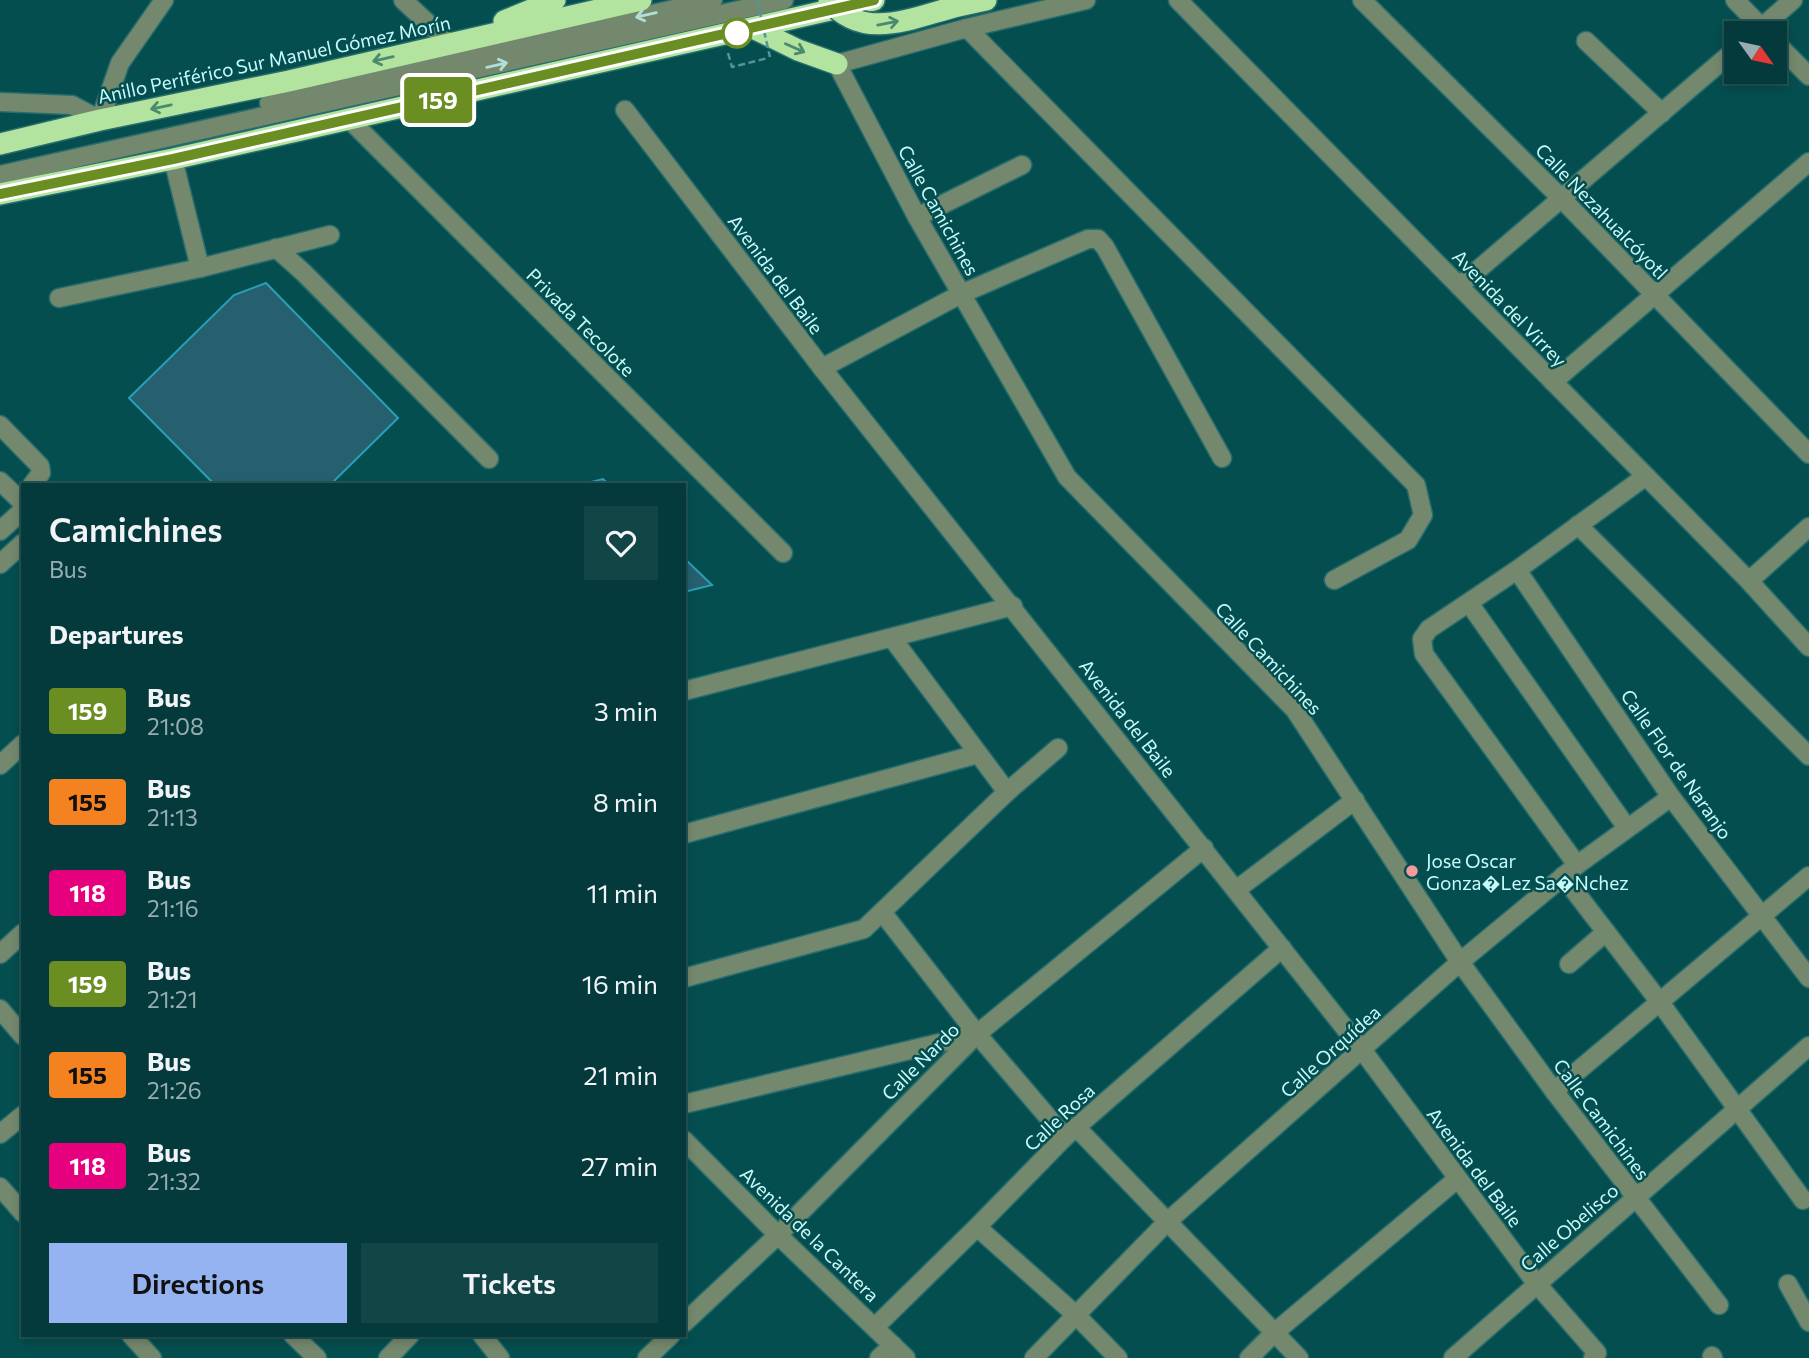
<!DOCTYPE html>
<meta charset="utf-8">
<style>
:root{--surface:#043a3b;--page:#124546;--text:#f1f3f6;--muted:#97adaf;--line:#255455;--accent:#95b2f1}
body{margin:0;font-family:Commissioner,sans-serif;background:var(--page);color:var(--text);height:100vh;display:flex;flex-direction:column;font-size:26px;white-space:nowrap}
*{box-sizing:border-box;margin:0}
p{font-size:23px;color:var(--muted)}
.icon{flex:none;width:38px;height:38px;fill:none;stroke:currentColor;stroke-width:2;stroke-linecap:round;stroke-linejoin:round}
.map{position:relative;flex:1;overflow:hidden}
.details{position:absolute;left:21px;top:483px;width:665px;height:854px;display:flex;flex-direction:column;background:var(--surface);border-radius:0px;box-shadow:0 4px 10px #0003,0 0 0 2px var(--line)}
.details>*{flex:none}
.badge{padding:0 14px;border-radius:5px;font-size:24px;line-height:46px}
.needle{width:46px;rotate:123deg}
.controls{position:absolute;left:1724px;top:21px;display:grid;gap:14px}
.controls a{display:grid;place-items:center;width:63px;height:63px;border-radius:0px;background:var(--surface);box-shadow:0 4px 10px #0003,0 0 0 2px var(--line);font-size:35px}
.map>.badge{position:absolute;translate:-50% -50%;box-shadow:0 0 0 4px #fff}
h2{padding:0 28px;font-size:26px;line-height:63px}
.round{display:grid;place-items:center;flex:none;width:74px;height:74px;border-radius:0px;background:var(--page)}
.overview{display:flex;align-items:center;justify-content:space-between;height:119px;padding:0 28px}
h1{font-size:33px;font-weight:600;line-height:52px}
.action{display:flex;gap:14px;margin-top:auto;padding:14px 28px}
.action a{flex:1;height:80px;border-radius:0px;background:var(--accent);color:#111;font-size:28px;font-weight:600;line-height:80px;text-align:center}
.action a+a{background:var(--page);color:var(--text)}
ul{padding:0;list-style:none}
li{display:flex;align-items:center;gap:21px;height:91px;padding:0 28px}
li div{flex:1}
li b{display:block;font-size:26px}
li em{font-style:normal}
li .badge{min-width:77px;font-weight:700;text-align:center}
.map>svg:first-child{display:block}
.building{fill:#26606e;stroke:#299fba;stroke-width:2}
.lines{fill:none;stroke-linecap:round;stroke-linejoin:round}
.minor-casing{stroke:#286d6e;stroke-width:21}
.highway-casing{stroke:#286d6e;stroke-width:24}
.path{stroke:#549596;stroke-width:2.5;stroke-dasharray:7 3.5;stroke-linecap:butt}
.minor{stroke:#73886c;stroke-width:18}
.highway{stroke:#b2e49f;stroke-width:21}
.highway-bridge-casing{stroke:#286d6e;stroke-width:24;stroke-linecap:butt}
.path-bridge{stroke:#549596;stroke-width:2.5;stroke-dasharray:7 3.5;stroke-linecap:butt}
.highway-bridge{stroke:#b2e49f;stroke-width:21}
.oneway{stroke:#b1ded7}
.oneway2{stroke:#4a8a6f}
.line-casing{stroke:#fff;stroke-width:16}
.line{stroke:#6b8e23;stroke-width:10}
.stop-dot{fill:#fff;stroke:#6b8e23;stroke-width:3.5}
.poi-dot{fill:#f59b9e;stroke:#054e4f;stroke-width:2.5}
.labels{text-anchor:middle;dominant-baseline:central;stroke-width:5;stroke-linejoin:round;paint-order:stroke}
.street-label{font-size:19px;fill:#c6fafb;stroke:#054e4f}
.poi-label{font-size:19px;fill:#c6fafb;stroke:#054e4f;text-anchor:start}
</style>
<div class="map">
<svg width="1809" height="1358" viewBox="0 0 1809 1358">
<rect width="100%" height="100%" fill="#054e4f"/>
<g class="building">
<polygon points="266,283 398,418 330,485 215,485 129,398 234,295"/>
<polygon points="603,479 609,485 579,485"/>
<polygon points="684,558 712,585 684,592"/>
</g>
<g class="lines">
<defs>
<g id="minor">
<polyline points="403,0 450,44"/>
<polyline points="1086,0 967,28 837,64 917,217 1067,477 1295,710 1460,962 1554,1091 1719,1305"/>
<polyline points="1178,0 1749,581 1809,647"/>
<polyline points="1362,0 1561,198 1809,454"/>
<polyline points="1735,0 1767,33"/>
<polyline points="967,28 1416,485 1423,515 1408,540 1334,580"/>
<polyline points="1755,33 1793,0"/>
<polyline points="1586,41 1662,113"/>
<polyline points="1774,41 1809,76"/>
<polyline points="0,102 72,105 100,120 120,63 164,0"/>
<polyline points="269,103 713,0"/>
<polyline points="625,110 822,368 1363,1051 1536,1283 1597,1353 1593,1358"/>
<polyline points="349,119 783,553"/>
<polyline points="173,159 200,268 330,235"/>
<polyline points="0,175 784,0"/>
<polyline points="917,217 1022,165"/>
<polyline points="276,248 304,273 489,459"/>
<polyline points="1459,286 1736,49"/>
<polyline points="59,298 200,268"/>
<polyline points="822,368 961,294 1088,239 1098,239 1105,247 1222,458"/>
<polyline points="1553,382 1809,162"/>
<polyline points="0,425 40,466 41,473 32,485"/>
<polyline points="0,481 23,503"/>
<polyline points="1578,525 1809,756"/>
<polyline points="0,531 23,510"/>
<polyline points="0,564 23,543"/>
<polyline points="1517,570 1671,797 1809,978"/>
<polyline points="1749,581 1809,527"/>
<polyline points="1469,603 1627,828"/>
<polyline points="892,638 1007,792"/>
<polyline points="684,691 1013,606"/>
<polyline points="0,765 23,744"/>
<polyline points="684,834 978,754"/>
<polyline points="1577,865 1424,654 1422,639 1429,629 1517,570 1646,476"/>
<polyline points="1563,876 1659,1001 1803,1200"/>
<polyline points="1236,890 1355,800"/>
<polyline points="882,912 977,1034 1065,1137"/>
<polyline points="0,954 23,933"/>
<polyline points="1569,964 1606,932"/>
<polyline points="684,978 864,929 1007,792 1058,748"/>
<polyline points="0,1009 23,1036"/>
<polyline points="1554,1091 1809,876"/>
<polyline points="684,1104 977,1034"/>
<polyline points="1076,1127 1299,1358"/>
<polyline points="0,1134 23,1115"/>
<polyline points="684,1140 778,1235 906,1358"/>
<polyline points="0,1187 23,1213"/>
<polyline points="977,1227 1076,1315 1118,1358"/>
<polyline points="1788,1284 1809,1322"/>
<polyline points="684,1323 778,1235 977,1034 1204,848"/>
<polyline points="875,1327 977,1227 1065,1137 1282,948"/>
<polyline points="131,1335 152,1358"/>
<polyline points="293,1335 317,1358"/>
<polyline points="482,1335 500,1358"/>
<polyline points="1712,1356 1713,1358"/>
<polyline points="388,1358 410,1335"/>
<polyline points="647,1358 671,1335"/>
<polyline points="879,1358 893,1345"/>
<polyline points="1034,1358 1167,1222 1460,962 1577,865 1671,797"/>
<polyline points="1249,1358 1274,1333 1457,1179"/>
<polyline points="1453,1358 1809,1046"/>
</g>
<g id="highway">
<polyline points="954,7 986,0"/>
<polyline points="504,21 555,0"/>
<polyline points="755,29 798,50 837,64"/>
<polyline points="0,144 100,120 289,81 641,0"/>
<polyline points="0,194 173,159 874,0"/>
</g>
</defs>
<use href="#minor" class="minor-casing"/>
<use href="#highway" class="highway-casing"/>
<polyline class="path" points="728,53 732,67 768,58"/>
<use href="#minor" class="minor"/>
<use href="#highway" class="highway"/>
<defs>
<path id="highway-bridge" d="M 829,0 C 862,42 912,18 954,7"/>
</defs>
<use href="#highway-bridge" class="highway-bridge-casing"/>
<polyline class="path-bridge" points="757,0 770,57"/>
<use href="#highway-bridge" class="highway-bridge"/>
</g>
<defs><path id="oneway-shaft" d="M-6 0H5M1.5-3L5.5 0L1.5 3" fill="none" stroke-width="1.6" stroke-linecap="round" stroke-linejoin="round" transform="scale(1.75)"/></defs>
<g class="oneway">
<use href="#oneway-shaft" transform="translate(646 15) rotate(167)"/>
<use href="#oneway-shaft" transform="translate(497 65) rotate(-13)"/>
</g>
<g class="oneway2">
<use href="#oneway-shaft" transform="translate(888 23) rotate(-11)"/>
<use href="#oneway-shaft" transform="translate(795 48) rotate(24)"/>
<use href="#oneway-shaft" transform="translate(383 59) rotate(167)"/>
<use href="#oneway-shaft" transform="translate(161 107) rotate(168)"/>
</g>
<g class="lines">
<defs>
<polyline id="line" points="0,194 173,159 874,0"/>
</defs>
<use href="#line" class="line-casing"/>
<use href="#line" class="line"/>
</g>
<circle class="stop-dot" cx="737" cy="33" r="14"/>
<circle class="poi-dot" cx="1412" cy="871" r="7"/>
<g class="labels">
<g class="street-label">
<text transform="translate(274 59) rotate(-12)">Anillo Periférico Sur Manuel Gómez Morín</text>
<text transform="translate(939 210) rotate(61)">Calle Camichines</text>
<text transform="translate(1602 211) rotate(46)">Calle Nezahualcóyotl</text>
<text transform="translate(776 274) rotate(53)">Avenida del Baile</text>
<text transform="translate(1510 308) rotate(46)">Avenida del Virrey</text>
<text transform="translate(581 322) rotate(45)">Privada Tecolote</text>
<text transform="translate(1269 658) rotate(47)">Calle Camichines</text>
<text transform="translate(1128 718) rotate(52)">Avenida del Baile</text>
<text transform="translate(1677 764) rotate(55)">Calle Flor de Naranjo</text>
<text transform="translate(1330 1051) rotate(-42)">Calle Orquídea</text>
<text transform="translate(920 1061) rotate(-45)">Calle Nardo</text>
<text transform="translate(1059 1117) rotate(-43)">Calle Rosa</text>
<text transform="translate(1602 1119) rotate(53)">Calle Camichines</text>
<text transform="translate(1475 1167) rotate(53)">Avenida del Baile</text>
<text transform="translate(1569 1227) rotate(-41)">Calle Obelisco</text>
<text transform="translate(810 1234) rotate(44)">Avenida de la Cantera</text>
</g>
<g class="poi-label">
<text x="1426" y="860">Jose Oscar<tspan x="1426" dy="22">Gonza�Lez Sa�Nchez</tspan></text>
</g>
</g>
</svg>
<div class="controls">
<a><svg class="needle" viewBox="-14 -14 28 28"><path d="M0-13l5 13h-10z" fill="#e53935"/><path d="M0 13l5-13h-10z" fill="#97adaf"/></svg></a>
</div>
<b class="badge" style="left:438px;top:100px;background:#6b8e23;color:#fff">159</b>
<section class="details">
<div class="overview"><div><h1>Camichines</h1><p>Bus</p></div><a class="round"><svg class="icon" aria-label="heart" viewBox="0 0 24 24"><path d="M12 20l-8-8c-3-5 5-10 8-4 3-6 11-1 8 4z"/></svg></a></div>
<h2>Departures</h2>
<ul>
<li><span class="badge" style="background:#6b8e23;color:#fff">159</span><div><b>Bus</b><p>21:08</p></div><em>3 min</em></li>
<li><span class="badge" style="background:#f58220;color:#111">155</span><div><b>Bus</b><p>21:13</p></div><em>8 min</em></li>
<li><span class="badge" style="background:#e6007e;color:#fff">118</span><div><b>Bus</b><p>21:16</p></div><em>11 min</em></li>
<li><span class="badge" style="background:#6b8e23;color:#fff">159</span><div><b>Bus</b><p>21:21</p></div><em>16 min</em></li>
<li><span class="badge" style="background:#f58220;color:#111">155</span><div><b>Bus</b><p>21:26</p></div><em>21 min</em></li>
<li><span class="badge" style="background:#e6007e;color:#fff">118</span><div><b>Bus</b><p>21:32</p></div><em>27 min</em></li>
</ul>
<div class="action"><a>Directions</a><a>Tickets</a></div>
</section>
</div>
